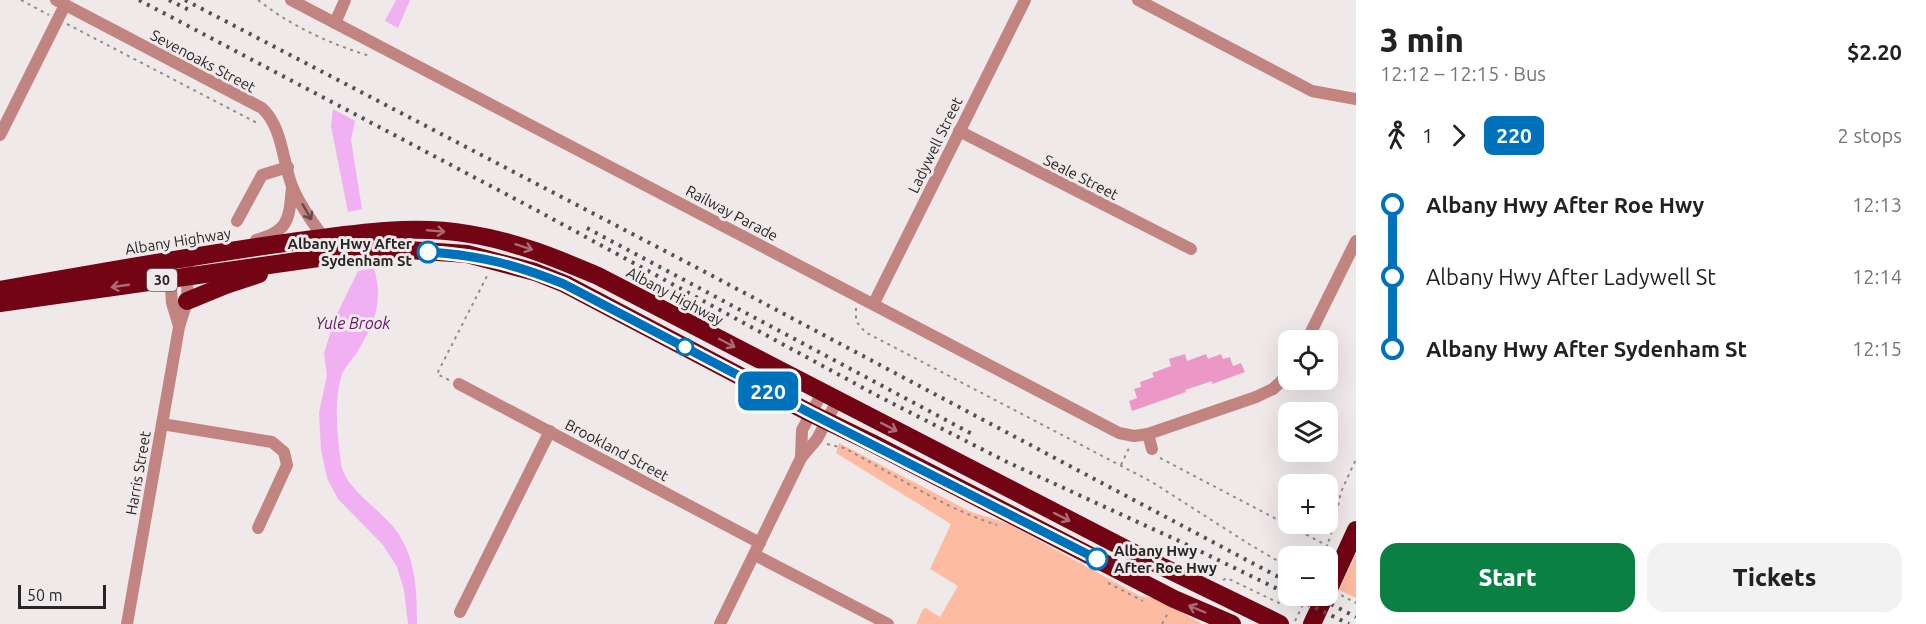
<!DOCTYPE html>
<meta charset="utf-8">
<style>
:root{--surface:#fff;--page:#f2f2f2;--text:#222;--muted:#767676;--accent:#0b8043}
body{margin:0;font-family:Ubuntu,sans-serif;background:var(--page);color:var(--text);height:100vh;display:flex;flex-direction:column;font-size:22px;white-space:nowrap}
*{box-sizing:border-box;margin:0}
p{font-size:20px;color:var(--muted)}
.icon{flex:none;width:33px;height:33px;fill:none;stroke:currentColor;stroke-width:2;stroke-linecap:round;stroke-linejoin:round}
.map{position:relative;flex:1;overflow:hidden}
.panel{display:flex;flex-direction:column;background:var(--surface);width:570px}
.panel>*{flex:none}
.badge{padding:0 12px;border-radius:9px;font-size:21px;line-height:39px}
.buttons{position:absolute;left:1278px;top:330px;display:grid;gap:12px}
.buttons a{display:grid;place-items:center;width:60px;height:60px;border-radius:12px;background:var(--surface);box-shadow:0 6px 24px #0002;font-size:30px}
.scale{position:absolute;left:18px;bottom:15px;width:88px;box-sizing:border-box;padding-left:6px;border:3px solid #272525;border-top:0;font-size:16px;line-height:21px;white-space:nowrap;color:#272525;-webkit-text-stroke:4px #f0e9ea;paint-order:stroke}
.map>.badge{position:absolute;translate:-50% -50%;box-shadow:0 0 0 3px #fff}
.legs{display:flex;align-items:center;gap:9px;height:66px;padding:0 24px;font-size:20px}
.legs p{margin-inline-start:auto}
.overview{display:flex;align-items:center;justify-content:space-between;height:102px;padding:0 24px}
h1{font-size:33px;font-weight:800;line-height:45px}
.button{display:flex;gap:12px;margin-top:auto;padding:12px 24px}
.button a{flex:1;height:69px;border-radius:18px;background:var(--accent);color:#fff;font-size:24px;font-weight:800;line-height:69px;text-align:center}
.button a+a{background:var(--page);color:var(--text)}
ul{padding:0 24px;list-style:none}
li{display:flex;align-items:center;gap:21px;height:72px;font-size:22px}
li i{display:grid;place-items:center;width:9px;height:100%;margin:0 8px;background:currentColor}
li i::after{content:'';width:15px;height:15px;margin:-8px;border:4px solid;border-radius:50%;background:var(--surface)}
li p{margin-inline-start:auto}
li:first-child i{background:linear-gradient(#0000 50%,currentColor 0)}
li:last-child i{background:linear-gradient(currentColor 50%,#0000 0)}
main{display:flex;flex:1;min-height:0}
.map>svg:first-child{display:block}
.green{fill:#fdbba1}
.water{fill:#f1b0f1}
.building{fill:#eb98c6}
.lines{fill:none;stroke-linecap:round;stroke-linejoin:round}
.path{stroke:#928d8d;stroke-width:2;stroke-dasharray:3 4.5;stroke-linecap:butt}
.minor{stroke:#c28480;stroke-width:12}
.highway{stroke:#720413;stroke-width:18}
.rail{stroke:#555152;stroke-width:4;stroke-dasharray:3 6;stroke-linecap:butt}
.path-bridge{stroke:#928d8d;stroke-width:2;stroke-dasharray:3 4.5;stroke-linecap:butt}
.oneway{stroke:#654b49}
.oneway2{stroke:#ab6b74}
.line-1-casing{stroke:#fff;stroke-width:14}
.line-1{stroke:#0072bc;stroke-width:9}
.stop-1-dot{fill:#fff;stroke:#0072bc;stroke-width:3}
.labels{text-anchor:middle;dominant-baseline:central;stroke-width:6;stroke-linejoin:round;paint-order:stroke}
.shield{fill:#f0e9ea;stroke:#636060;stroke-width:1.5}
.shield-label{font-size:14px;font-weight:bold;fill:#272525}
.street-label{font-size:15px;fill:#272525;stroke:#f0e9ea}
.stop-label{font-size:15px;font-weight:bold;fill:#272525;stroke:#f0e9ea;text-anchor:end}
.water-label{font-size:16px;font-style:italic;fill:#621665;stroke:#f0e9ea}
</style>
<main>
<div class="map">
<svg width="1356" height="624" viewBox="0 0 1356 624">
<rect width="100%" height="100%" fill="#f0e9ea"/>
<g class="green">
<polygon points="839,443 971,512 1007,523 1140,596 1158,599 1202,624 916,624 923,609 926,608 940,617 958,586 930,569 951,524 836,453"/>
<polygon points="1356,554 1356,598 1339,590"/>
</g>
<g class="water">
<polygon points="396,0 410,0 398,28 385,21"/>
<polygon points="333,109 355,121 351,140 362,209 348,212 331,126"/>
<path d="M 374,268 C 384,303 374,324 356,354 C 351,361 344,368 341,377 C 334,405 337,434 341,463 C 344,488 380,509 395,529 C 416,556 417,591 417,624 L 408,624 L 404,590 L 397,567 L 383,545 L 338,499 L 327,478 L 321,450 L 319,413 L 327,375 L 324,353 L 335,318 L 358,271 Z"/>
</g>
<polygon class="building" points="1185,354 1187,361 1206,354 1208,359 1221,354 1223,359 1230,357 1233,366 1241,363 1245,372 1212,384 1212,381 1185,390 1186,392 1132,411 1129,401 1137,398 1134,389 1141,387 1140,382 1154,377 1152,373 1171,366 1169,359"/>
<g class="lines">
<g class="path">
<polyline points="21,0 49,15"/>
<path d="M 258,0 C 291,26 330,44 370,56"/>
<polyline points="67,24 259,124"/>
<polyline points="856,308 856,321 865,332 1152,482 1249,544 1288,567"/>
<polyline points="449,380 437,374 487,276"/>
<path d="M 827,444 L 844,448 C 894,474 943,508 997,525"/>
<polyline points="1160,458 1328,546"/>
<polyline points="1121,465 1130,446"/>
<polyline points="1324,556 1335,521 1341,492 1356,459"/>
<polyline points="1223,580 1227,578 1281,604 1293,604 1297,596"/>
<polyline points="1108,583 1143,601"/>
<polyline points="1295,621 1307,596"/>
<polyline points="1162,624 1169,611"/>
</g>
<g class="minor">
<path d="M 56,0 L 262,108 C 283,128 282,160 292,186 C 299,204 312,222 324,238"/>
<polyline points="291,0 1119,433 1134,436 1148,434 1256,397 1273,389 1288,375"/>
<polyline points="1138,0 1312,91 1356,99"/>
<polyline points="335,23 345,0"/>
<polyline points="959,131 1191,249"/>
<polyline points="0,135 65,5"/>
<polyline points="237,221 262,175 288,167"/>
<path d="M 256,240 C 290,231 289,218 292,187"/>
<polyline points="170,273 172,303 179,326"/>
<polyline points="874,303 1025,0"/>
<polyline points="1307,340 1356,241"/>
<polyline points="459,384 760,543"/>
<polyline points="162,424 272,442 284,452 287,465 258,528"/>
<polyline points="1148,434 1152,449"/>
<polyline points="801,458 802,430 822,393"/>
<polyline points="755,555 888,624"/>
<polyline points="460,612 550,431"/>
<polyline points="127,624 179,327 187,301 188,257"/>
<polyline points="720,624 801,458 817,439 837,401"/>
</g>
<g class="highway">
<path d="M 0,290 C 97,273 194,255 292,242 C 351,234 410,224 469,234 C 514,241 556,258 598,276 L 1126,549 L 1280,624"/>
<polyline points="187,301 226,285 259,274"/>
<polyline points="0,303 361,252 408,250 467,254 535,272 565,284 810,413 872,443 1174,599 1232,624"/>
<polyline points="1328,591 1356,530"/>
<polyline points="1312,624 1325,596"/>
</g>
<g class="rail">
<polyline points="139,0 538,211 878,396 1007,462 1177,540 1288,594"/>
<polyline points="169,0 191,11"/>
<polyline points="185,0 707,273 1288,582"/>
<polyline points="587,228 974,435"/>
<polyline points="1291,596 1349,624"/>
<polyline points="1315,596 1356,617"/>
</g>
<polyline class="path-bridge" points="1328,588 1356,603"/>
</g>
<defs><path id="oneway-shaft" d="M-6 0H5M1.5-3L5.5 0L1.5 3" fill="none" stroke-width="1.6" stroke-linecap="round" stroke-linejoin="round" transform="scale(1.5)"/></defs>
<use class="oneway" href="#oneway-shaft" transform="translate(307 212) rotate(60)"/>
<g class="oneway2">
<use href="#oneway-shaft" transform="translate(436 231) rotate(5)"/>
<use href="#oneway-shaft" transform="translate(524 247) rotate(18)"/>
<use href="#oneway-shaft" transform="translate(120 286) rotate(172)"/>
<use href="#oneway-shaft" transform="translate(727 343) rotate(28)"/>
<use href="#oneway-shaft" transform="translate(889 427) rotate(27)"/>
<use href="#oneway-shaft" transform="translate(1062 517) rotate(27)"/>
<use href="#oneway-shaft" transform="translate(1197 609) rotate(-157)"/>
</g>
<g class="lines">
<defs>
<path id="line-1" d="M 428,252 C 479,255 517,265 564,284 L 810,413 L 1097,559"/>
</defs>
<use href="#line-1" class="line-1-casing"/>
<use href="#line-1" class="line-1"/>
</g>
<g class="stop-1-dot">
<circle cx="428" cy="252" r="10"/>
<circle cx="685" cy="347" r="8"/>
<circle cx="1097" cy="559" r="10"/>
</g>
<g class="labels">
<rect class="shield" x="147" y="269" width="30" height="22" rx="4.5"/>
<g class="shield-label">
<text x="162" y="280">30</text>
</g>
<g class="street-label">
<text transform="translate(203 61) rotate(28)">Sevenoaks Street</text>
<text transform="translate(935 145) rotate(-64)">Ladywell Street</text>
<text transform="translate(1081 177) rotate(27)">Seale Street</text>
<text transform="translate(732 213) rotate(28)">Railway Parade</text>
<text transform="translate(178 241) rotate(-9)">Albany Highway</text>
<text transform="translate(675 296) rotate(28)">Albany Highway</text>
<text transform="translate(617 450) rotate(28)">Brookland Street</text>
<text transform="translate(138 473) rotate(-80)">Harris Street</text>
</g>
<g class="stop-label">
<text x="412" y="243">Albany Hwy After<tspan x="412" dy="17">Sydenham St</tspan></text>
<text x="1114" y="550" text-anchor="start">Albany Hwy<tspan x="1114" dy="17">After Roe Hwy</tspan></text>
</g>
<g class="water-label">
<text x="353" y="323">Yule Brook</text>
</g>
</g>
</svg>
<div class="buttons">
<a><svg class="icon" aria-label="locate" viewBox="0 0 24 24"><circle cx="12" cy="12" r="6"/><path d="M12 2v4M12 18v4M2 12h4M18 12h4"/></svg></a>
<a><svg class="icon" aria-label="layers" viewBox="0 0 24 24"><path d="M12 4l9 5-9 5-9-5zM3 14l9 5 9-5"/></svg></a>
<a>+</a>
<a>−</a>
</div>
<div class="scale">50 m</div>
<b class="badge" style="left:768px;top:391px;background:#0072bc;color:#fff">220</b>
</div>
<section class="panel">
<div class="overview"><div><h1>3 min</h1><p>12:12 – 12:15 · Bus</p></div><b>$2.20</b></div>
<div class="legs"><svg class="icon" aria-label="walk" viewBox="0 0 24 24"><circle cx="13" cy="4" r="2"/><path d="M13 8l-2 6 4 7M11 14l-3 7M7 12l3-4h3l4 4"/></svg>1<svg class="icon" aria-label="forward" viewBox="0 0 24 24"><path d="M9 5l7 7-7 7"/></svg><b class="badge" style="background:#0072bc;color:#fff">220</b><p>2 stops</p></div>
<ul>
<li><i style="color:#0072bc"></i><b>Albany Hwy After Roe Hwy</b><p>12:13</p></li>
<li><i style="color:#0072bc"></i><span>Albany Hwy After Ladywell St</span><p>12:14</p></li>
<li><i style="color:#0072bc"></i><b>Albany Hwy After Sydenham St</b><p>12:15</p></li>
</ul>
<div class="button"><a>Start</a><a>Tickets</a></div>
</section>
</main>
